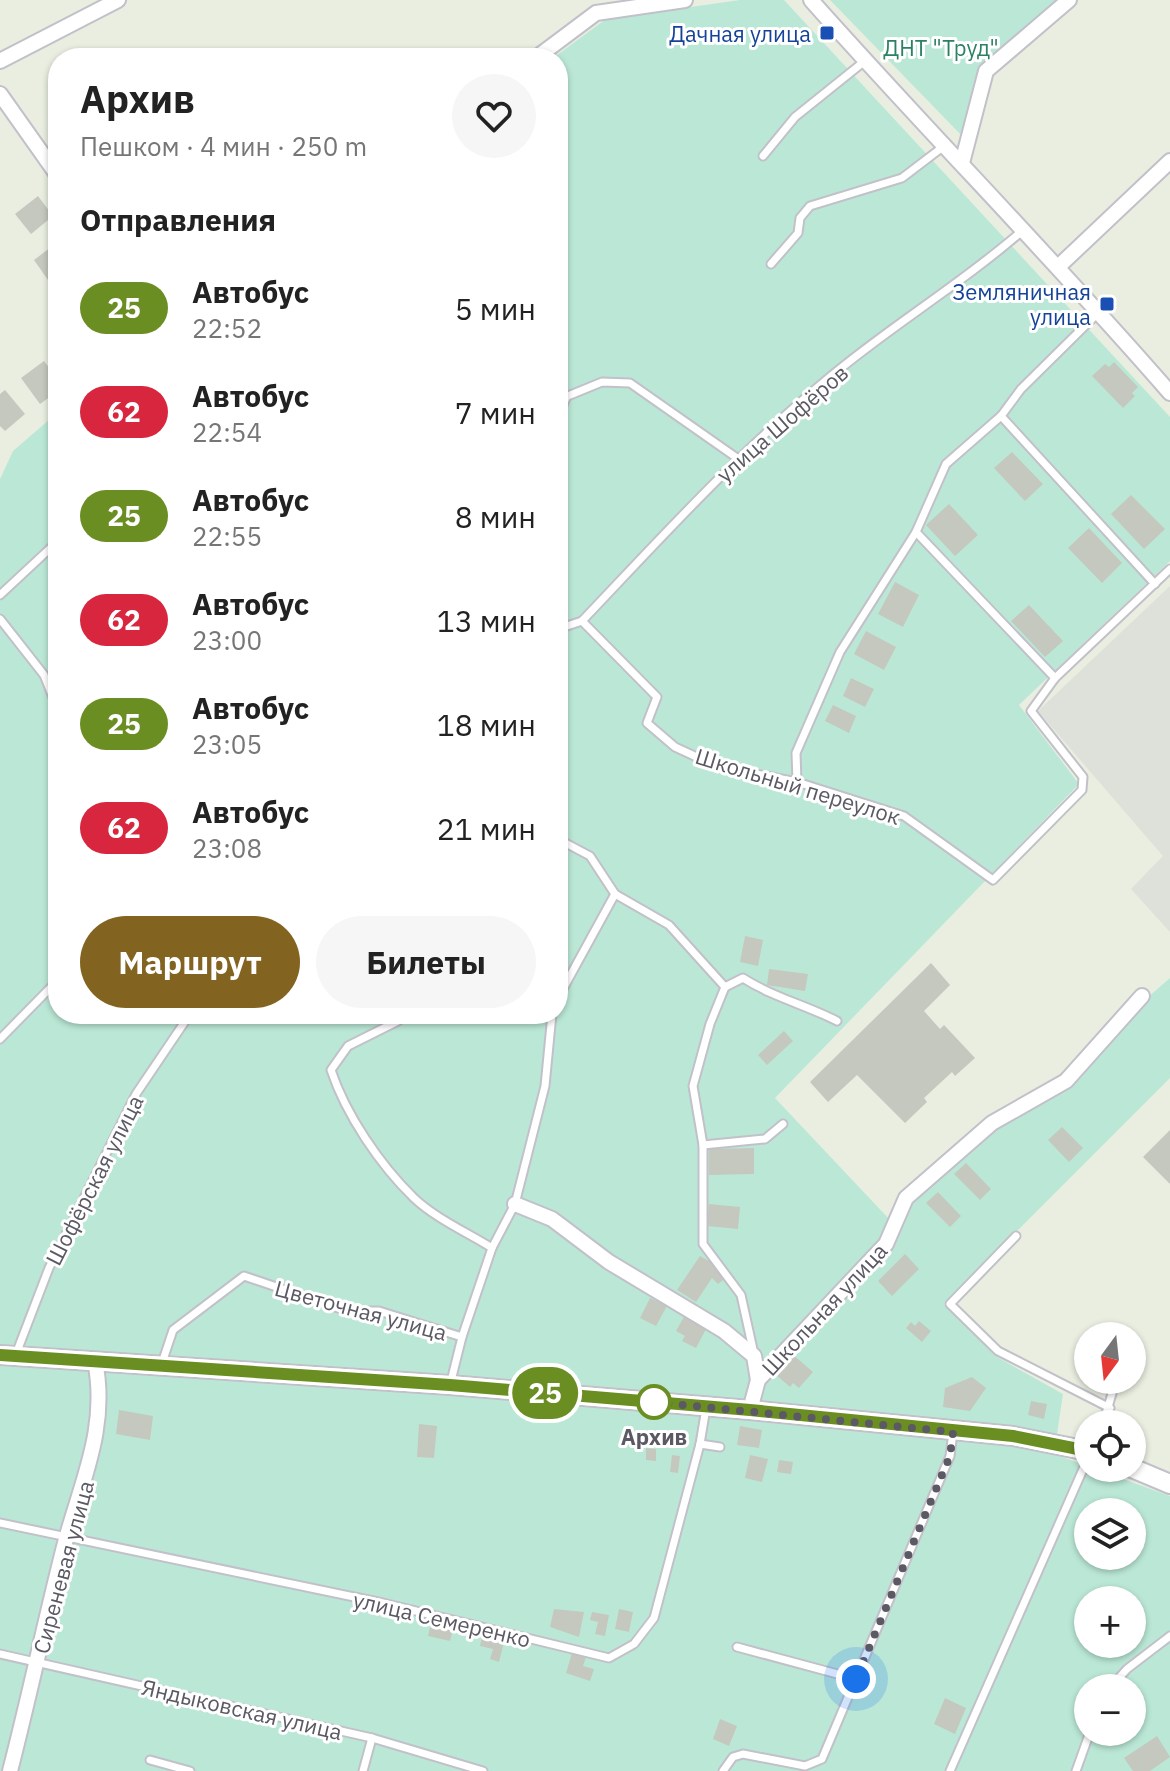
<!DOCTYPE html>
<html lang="ru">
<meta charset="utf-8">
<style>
:root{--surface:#fff;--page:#f6f6f6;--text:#222;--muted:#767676;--accent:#826420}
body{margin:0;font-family:"IBM Plex Sans",sans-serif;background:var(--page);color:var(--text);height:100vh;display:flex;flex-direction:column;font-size:30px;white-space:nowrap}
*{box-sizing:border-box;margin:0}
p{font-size:26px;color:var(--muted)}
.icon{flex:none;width:44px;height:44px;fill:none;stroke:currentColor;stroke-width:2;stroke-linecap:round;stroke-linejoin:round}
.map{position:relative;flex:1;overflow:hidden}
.sheet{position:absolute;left:48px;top:48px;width:520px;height:976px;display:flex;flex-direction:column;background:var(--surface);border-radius:32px;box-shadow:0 2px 6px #0004}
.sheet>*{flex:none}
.badge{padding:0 16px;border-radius:26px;font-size:28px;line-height:52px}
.needle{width:52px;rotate:195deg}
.tools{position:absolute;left:1074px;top:1322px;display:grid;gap:16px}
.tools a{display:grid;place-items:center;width:72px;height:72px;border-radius:50%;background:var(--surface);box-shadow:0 2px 6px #0004;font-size:40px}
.you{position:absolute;width:40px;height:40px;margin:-20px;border:6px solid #fff;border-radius:50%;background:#1a73e8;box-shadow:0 0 0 12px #1a73e833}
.map>.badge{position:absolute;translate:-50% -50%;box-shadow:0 0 0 4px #fff}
h2{padding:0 32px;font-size:30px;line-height:72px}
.round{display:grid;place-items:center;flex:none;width:84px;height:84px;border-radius:42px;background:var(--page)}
.summary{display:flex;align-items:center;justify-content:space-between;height:136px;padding:0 32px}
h1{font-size:38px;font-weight:700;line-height:60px}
.action{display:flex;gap:16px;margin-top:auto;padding:16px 32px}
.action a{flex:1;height:92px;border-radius:48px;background:var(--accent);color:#fff;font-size:32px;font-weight:700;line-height:92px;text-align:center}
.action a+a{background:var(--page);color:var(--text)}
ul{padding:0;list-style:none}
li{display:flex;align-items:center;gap:24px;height:104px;padding:0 32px}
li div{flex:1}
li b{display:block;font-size:30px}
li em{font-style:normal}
li .badge{min-width:88px;font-weight:700;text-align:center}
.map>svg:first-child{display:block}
.industrial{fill:#dee1d9}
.green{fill:#bbe8d6;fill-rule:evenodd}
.building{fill:#c5c8be}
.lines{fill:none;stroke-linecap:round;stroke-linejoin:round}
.service-casing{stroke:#c2c0c9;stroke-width:11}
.minor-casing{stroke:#c2c0c9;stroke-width:18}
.tertiary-casing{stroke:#c2c0c9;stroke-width:22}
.service{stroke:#fff;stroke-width:7}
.minor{stroke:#fff;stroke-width:14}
.tertiary{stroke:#fff;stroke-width:18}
.line-casing{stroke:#fff;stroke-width:18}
.line{stroke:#6b8e23;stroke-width:12}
.walk{stroke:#5b5963;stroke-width:8;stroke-dasharray:0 14.4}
.transit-dot{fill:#1a4fb4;stroke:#fff;stroke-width:3}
.stop-dot{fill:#fff;stroke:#6b8e23;stroke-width:4}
.labels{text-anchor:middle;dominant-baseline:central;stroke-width:6;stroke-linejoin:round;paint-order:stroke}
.transit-label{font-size:22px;fill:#164399;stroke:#fff;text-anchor:end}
.park-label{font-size:22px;fill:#2c8164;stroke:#fff}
.street-label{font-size:22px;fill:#5b5963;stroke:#fff}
.stop-label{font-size:22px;font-weight:bold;fill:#5b5963;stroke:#fff}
</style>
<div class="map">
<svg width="1170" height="1771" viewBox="0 0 1170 1771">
<rect width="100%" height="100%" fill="#e9eee1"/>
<polygon class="industrial" points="1170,586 1170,932 1131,889 1163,856 1038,711"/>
<g class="green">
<path d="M 740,0 L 784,0 L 1170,417 L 1170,561 L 1019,705 L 1079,784 L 775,1098 L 891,1221 L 1170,978 L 1170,1078 L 944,1304 L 997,1357 L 1063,1394 L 1054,1454 L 1170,1496 L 1170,1771 L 0,1771 L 0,479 L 13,451 L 58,412 L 58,1014 L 558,1014 L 558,58 L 553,58 L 606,19 ZM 1088,1512 L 1132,1512 L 1132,1556 L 1088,1556 ZM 1088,1600 L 1132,1600 L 1132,1644 L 1088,1644 ZM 1088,1688 L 1132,1688 L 1132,1732 L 1088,1732 Z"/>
<polygon points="830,0 1056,0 984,64 964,138"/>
</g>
<g class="building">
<polygon points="38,196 53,216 31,234 15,214"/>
<polygon points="55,244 58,272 48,280 34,260"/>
<polygon points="44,361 58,380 58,391 40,404 21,378"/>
<polygon points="1114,362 1138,387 1132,393 1135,396 1123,408 1092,376 1105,364 1109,367"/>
<polygon points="5,390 25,414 5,431 0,426 0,394"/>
<polygon points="1012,452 1043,484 1025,501 994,468"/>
<polygon points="1131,495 1165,529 1144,549 1111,514"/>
<polygon points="949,504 978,535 955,556 926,525"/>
<polygon points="1089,528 1122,563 1102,583 1068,548"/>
<polygon points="895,582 919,595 903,627 878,614"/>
<polygon points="1029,605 1063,641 1045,657 1011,621"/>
<polygon points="866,631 896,647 884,670 854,654"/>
<polygon points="851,678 874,689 865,707 843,696"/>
<polygon points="833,705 856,716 849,733 825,721"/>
<polygon points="745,936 763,940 758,966 740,962"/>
<polygon points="931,963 950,985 924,1011 940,1029 944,1025 975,1058 955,1076 952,1072 924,1098 927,1102 905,1123 857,1075 828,1102 810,1082"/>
<polygon points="769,969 808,974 805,991 767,985"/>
<polygon points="784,1031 793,1041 767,1065 758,1055"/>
<polygon points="1062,1127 1083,1148 1069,1162 1048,1140"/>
<polygon points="1170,1130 1170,1184 1143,1157"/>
<polygon points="754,1148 754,1174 709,1175 709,1149"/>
<polygon points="966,1163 991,1189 980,1200 954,1174"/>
<polygon points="938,1192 961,1216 950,1227 926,1203"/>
<polygon points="709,1204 740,1207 738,1229 707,1226"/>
<polygon points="905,1254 919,1269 892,1296 878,1281"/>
<polygon points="700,1256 720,1267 732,1282 729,1287 723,1280 718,1284 712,1278 696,1302 677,1290"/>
<polygon points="650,1298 667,1306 656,1326 640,1318"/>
<polygon points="685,1315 707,1327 696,1348 682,1341 685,1336 676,1331"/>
<polygon points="919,1321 931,1331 922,1342 906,1328 911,1322 915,1326"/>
<polygon points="792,1354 813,1372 799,1388 793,1383 790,1387 775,1374"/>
<polygon points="972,1377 986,1388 970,1411 943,1407 945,1388"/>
<polygon points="1031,1401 1047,1404 1044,1419 1028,1415"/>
<polygon points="119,1410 153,1416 150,1440 116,1434"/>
<polygon points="419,1424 437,1426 434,1458 417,1457"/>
<polygon points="740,1426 762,1430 759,1448 737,1445"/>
<polygon points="646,1448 656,1449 656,1461 646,1460"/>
<polygon points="672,1455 680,1456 678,1473 670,1472"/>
<polygon points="750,1455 768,1459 762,1482 745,1478"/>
<polygon points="779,1460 793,1462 791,1474 777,1472"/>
<polygon points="554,1609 584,1612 579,1637 550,1627"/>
<polygon points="619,1609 633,1612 629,1632 615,1629"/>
<polygon points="592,1612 609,1615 605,1636 595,1634 598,1622 590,1620"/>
<polygon points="432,1618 454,1623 450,1641 428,1636"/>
<polygon points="483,1631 506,1634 499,1662 490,1659 493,1649 480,1646"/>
<polygon points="572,1653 586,1657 583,1666 594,1669 590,1681 566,1673"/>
<polygon points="945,1698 966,1708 955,1734 934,1724"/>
<polygon points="720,1719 737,1726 729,1746 713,1739"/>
<polygon points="1157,1736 1170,1757 1150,1771 1133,1771 1124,1758"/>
</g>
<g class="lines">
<defs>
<g id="service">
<polyline points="763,156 795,117 866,60"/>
<polyline points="771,264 798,233 800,218 810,206 902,178 944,146"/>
<polyline points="558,400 602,382 630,383 737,458"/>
<polyline points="1001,416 1155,584"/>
<polyline points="558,418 566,398"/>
<polyline points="916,532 1055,678"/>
<polyline points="0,595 58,541"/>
<polyline points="0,619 44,675 58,710"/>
<polyline points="582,621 657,697 647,723 675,747 716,766 797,782 904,816 993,880 1082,790 1083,777 1031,711 1055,678 1170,569"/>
<path d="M 558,629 L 582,621 C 660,539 736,455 824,382 C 887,328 959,286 1022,231"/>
<polyline points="797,782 796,753 840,652 916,532 946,464 1001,416 1021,389 1098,313"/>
<polyline points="558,839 590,856 615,894 669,925 725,987 710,1024 693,1086 703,1145 703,1244 741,1295 754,1354"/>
<path d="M 725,987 L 743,978 C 772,997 806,1005 837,1021"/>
<polyline points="558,998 615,894"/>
<path d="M 405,1014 L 398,1021 L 348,1046 L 331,1070 C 346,1115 380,1165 414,1198 C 435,1218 468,1233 492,1248"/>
<polyline points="0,1039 58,980"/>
<polyline points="703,1145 765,1139 783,1124"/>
<polyline points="1016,1236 950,1304 998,1351 1110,1408"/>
<polyline points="16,1354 49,1268 136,1094 190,1014"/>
<polyline points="161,1366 173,1330 244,1276 347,1311 379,1311 462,1337 492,1248 515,1204 545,1086 552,1014"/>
<polyline points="450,1385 462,1337"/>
<polyline points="1103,1424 1116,1380"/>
<polyline points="700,1444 720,1447"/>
<polyline points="0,1523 383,1603 609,1658 634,1644 654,1618 700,1444 706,1408"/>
<polyline points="737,1647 856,1679"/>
<polyline points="0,1654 372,1738 483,1771"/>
<polyline points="1110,1688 1127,1669 1170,1636"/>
<polyline points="150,1760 190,1771"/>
<polyline points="363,1771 372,1738"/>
<polyline points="723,1771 733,1757 743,1754 805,1766 822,1759 950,1456 953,1432"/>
<polyline points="950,1771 1088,1458"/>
<polyline points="1076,1771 1090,1732"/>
</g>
<g id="minor">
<path d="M 811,0 C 929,133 1054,259 1170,393"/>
<polyline points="536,58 596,13 685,0"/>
<polyline points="0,61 118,0"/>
<polyline points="0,94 58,176"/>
<polyline points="962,163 986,71 1069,0"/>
<polyline points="1058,267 1170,161"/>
<polyline points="515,1204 552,1219 609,1262 724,1331 754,1356 758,1380 886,1244 906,1198 992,1123 1066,1081 1142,996"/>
<polyline points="750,1410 758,1380"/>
<path d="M 10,1771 C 30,1694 46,1616 66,1539 C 83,1478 108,1426 95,1361"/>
</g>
<g id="tertiary">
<polyline points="0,1355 450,1385 750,1410 1013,1436 1088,1451"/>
<polyline points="1132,1468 1170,1484"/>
</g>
</defs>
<use href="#service" class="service-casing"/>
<use href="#minor" class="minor-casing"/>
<use href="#tertiary" class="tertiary-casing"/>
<use href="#service" class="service"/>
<use href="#minor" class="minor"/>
<use href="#tertiary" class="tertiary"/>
</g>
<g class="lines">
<defs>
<polyline id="line" points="0,1355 450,1385 750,1410 1013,1436 1088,1451"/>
</defs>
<use href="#line" class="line-casing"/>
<use href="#line" class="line"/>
<polyline class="walk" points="654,1402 953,1432 950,1456 856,1679"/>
</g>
<g class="transit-dot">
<rect x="819" y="25" width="16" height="16" rx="4"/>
<rect x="1099" y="296" width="16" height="16" rx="4"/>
</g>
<circle class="stop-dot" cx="654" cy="1402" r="16"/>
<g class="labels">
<g class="transit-label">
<text x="811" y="33">Дачная улица</text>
<text x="1091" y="291">Земляничная<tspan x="1091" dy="25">улица</tspan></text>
</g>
<g class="park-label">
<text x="941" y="47">ДНТ "Труд"</text>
</g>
<g class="street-label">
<text transform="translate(782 423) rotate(-41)">улица Шофёров</text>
<text transform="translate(798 786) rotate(17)">Школьный переулок</text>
<text transform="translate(94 1180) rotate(-63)">Шофёрская улица</text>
<text transform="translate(824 1309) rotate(-47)">Школьная улица</text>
<text transform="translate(361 1310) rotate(15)">Цветочная улица</text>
<text transform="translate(63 1567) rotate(-75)">Сиреневая улица</text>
<text transform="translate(442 1619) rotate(13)">улица Семеренко</text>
<text transform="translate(242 1709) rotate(13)">Яндыковская улица</text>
</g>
<g class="stop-label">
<text x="654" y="1436">Архив</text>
</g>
</g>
</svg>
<div class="tools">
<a><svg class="needle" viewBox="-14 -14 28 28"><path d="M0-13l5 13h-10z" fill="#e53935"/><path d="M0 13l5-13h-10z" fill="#767676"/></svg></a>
<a><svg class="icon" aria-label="locate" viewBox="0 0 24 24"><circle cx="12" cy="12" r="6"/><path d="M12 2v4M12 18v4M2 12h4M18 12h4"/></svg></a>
<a><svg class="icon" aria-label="layers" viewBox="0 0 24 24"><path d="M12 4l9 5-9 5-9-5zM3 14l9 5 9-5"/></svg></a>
<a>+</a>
<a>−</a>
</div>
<div class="you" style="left:856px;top:1679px"></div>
<b class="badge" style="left:545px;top:1393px;background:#6b8e23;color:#fff">25</b>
<section class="sheet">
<div class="summary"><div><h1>Архив</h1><p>Пешком · 4 мин · 250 m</p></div><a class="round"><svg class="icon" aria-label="heart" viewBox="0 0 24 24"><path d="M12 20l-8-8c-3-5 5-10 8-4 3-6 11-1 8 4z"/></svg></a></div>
<h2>Отправления</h2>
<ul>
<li><span class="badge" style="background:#6b8e23;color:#fff">25</span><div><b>Автобус</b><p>22:52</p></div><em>5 мин</em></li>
<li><span class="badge" style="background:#d7263d;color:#fff">62</span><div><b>Автобус</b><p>22:54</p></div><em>7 мин</em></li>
<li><span class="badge" style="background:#6b8e23;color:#fff">25</span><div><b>Автобус</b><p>22:55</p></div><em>8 мин</em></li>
<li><span class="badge" style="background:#d7263d;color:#fff">62</span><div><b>Автобус</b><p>23:00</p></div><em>13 мин</em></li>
<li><span class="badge" style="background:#6b8e23;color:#fff">25</span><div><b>Автобус</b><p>23:05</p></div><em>18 мин</em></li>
<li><span class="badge" style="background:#d7263d;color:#fff">62</span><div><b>Автобус</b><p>23:08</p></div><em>21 мин</em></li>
</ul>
<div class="action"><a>Маршрут</a><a>Билеты</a></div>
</section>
</div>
